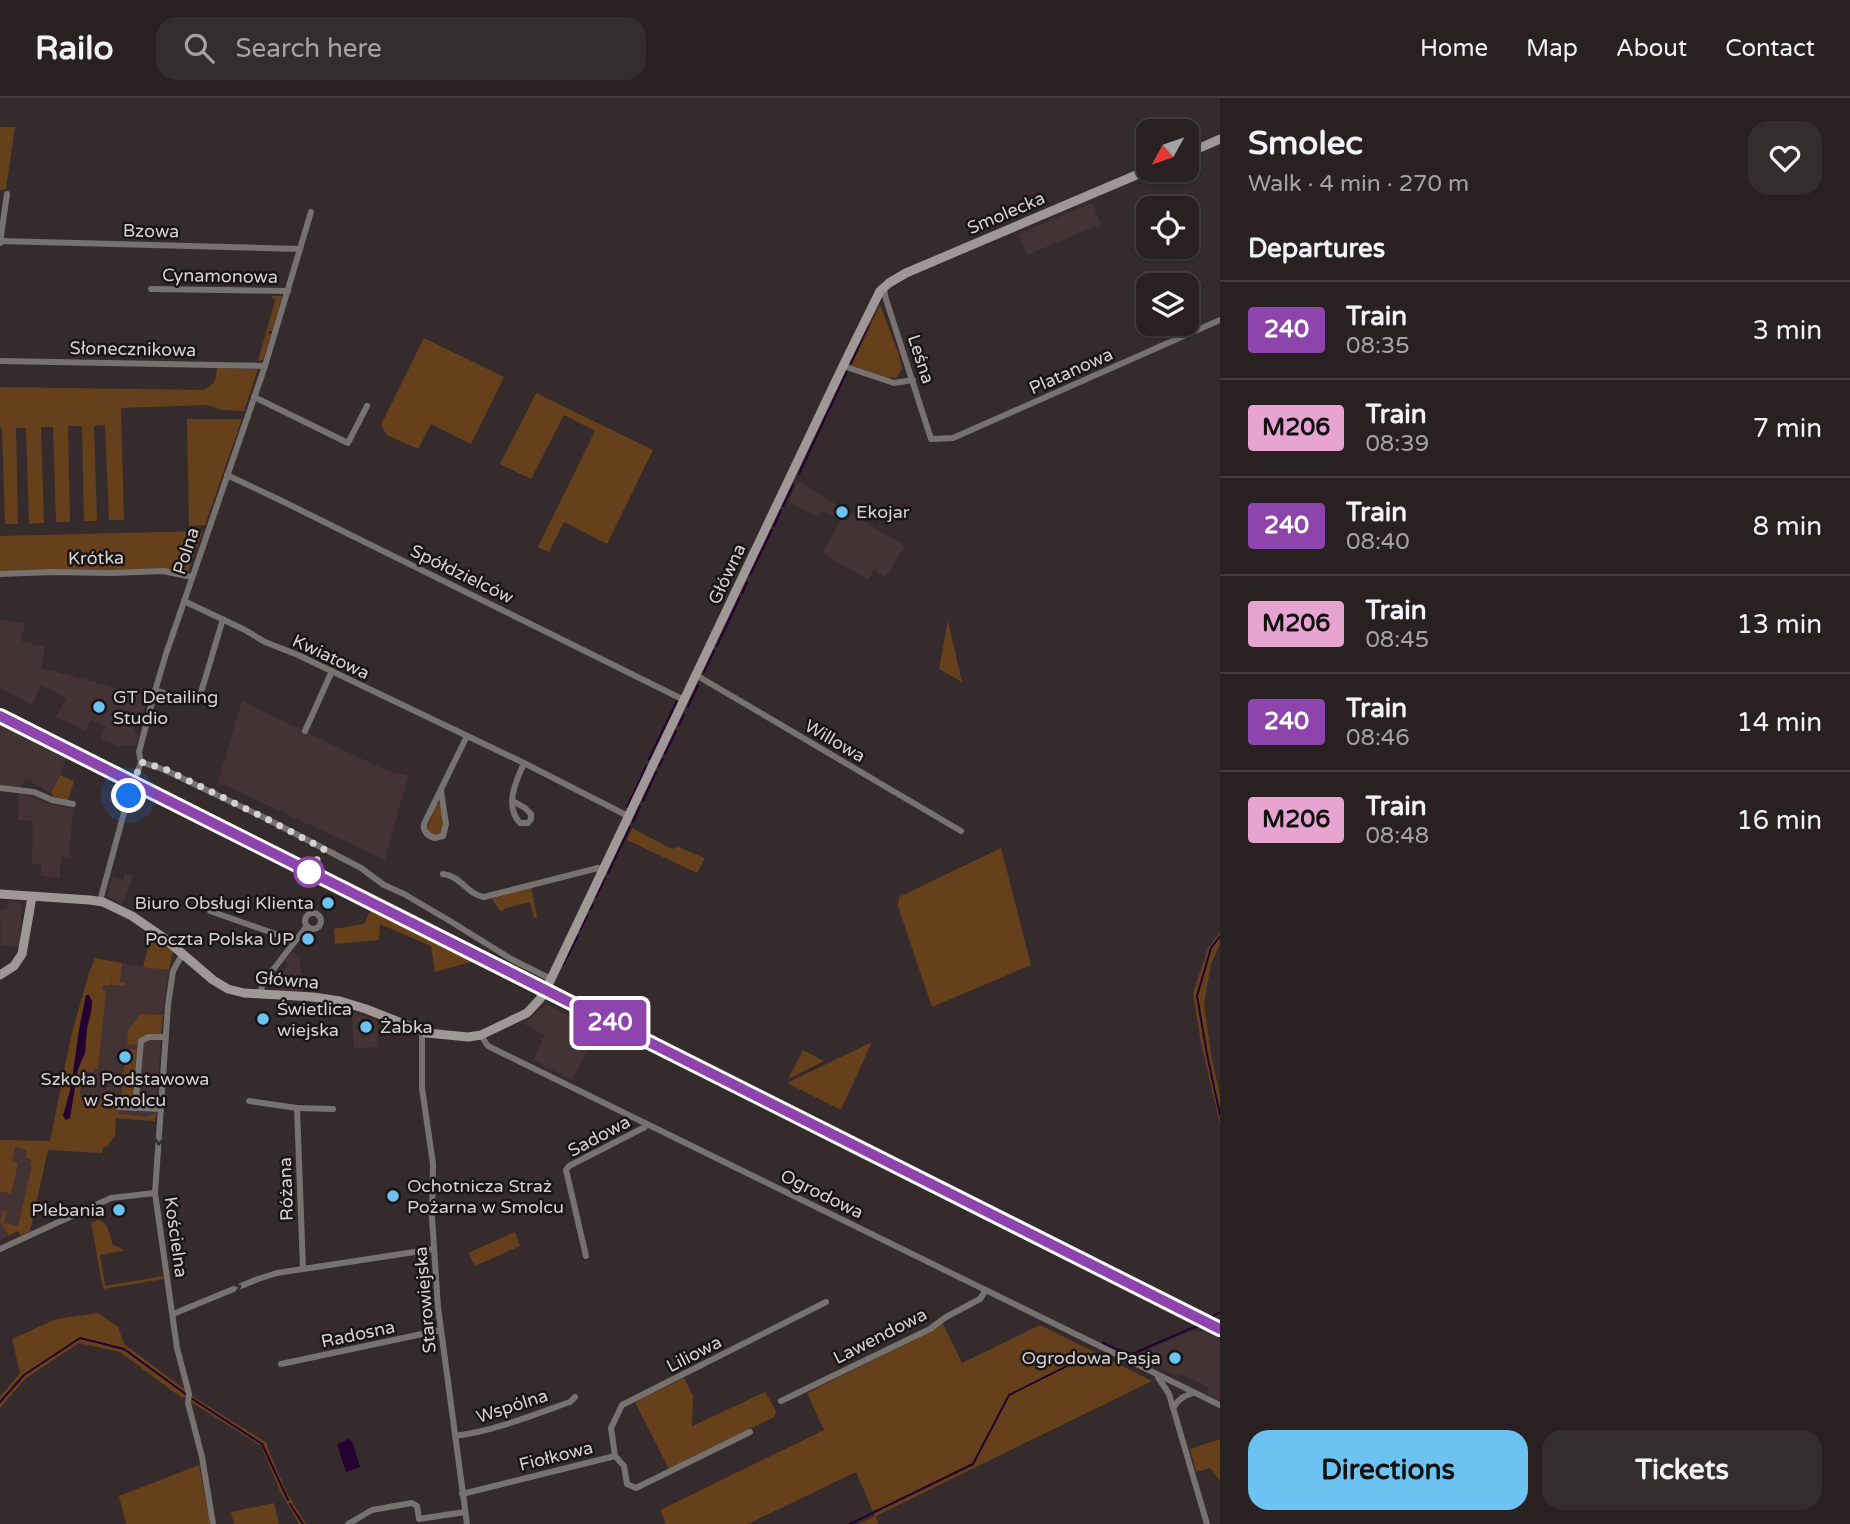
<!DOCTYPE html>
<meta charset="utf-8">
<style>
:root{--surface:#282021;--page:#342d2e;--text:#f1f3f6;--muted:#a5a3a5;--line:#443e3f;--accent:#6cc3f2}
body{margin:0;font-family:"Varela Round",sans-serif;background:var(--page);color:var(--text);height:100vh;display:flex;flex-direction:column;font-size:26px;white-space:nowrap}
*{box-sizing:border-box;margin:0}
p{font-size:23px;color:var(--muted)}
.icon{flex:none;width:38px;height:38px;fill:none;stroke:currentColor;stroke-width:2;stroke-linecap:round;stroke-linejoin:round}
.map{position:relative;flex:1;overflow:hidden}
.details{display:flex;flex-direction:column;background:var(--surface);width:630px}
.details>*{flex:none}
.badge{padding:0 14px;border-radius:5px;font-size:24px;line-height:46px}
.needle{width:46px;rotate:230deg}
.fabs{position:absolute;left:1136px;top:21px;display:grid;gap:14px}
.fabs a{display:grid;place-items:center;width:63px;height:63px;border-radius:14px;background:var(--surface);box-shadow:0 2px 5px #0004,0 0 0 2px var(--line);font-size:35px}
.you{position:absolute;width:35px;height:35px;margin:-18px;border:5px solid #fff;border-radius:50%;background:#1a73e8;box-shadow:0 0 0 10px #1a73e833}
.map>.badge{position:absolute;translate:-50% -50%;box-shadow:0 0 0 4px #fff}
h2{padding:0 28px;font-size:26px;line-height:63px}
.round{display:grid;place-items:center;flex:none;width:74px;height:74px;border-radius:21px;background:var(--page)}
.overview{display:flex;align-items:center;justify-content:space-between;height:119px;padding:0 28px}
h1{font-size:33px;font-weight:700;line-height:52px}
.button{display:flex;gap:14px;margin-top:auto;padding:14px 28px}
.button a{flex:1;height:80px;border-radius:21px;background:var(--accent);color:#111;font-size:28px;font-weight:700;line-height:80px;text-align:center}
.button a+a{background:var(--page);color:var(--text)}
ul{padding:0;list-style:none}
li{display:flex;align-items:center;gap:21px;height:98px;padding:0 28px;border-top:2px solid var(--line)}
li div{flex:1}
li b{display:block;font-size:26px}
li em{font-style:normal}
li .badge{min-width:77px;font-weight:700;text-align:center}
header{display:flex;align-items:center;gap:42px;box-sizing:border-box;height:98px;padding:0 35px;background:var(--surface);border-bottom:2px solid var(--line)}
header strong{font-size:33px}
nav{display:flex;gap:38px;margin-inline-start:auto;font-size:24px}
.search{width:490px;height:63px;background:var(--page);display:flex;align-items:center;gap:18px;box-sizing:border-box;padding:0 24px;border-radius:21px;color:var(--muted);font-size:26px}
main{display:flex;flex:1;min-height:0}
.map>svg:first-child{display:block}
.built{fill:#443335}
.green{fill:#65401a;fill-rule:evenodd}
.water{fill:#250132}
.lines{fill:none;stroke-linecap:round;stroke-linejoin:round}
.stream{stroke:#250132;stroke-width:2}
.street{stroke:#777270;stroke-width:6}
.secondary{stroke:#a09896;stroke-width:9}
.rail{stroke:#8c8485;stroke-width:2;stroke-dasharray:10 5;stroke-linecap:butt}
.oneway{stroke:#353130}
.line-casing{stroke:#fff;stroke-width:16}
.line{stroke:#8e44ad;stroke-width:10}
.walk{stroke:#d6d0d1;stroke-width:7;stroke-dasharray:0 12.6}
.poi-dot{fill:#6cc3f2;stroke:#191515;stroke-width:2.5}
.stop-dot{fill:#fff;stroke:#8e44ad;stroke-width:3.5}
.labels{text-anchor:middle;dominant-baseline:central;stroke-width:5;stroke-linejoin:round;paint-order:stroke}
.street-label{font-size:18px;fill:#d6d0d1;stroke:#191515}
.poi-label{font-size:18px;fill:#d6d0d1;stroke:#191515;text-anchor:start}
</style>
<header>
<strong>Railo</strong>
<div class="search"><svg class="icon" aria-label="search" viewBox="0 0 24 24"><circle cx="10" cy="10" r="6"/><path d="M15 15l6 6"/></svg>Search here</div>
<nav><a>Home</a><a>Map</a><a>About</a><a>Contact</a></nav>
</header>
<main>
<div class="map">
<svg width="1220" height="1426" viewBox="0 0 1220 1426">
<rect width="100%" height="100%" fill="#352b2c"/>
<g class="built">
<polygon points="1092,105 1101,126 1027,157 1018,136"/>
<polygon points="798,383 905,448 885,479 874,472 868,482 822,454 841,423 823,412 819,419 788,404"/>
<polygon points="0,521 25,526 21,543 45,549 41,570 148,598 140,628 135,629 134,634 138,638 136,647 118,648 101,640 106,629 91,622 85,632 56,619 66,601 57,595 41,587 32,607 0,590"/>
<polygon points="242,603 385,672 408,678 385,762 218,684"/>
<polygon points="0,623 68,657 51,695 26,681 21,689 0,687"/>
<polygon points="19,694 47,705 73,711 69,759 61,759 60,780 41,777 41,766 32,766 33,723 18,722"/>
<polygon points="125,775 133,778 122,807 107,798 112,779 123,782"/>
<polygon points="8,803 22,805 19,849 1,847 0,811 7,811"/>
<polygon points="292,854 300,859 302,894 275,891 275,875 278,872 282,874 288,866 285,863"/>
<polygon points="100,862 169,872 163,911 155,1023 116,1020 115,1037 107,1049 103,1049 102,1055 76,1054 82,972 91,957"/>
<polygon points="546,906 595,931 585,951 587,953 572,982 533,962 545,937 524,926"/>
<polygon points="352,914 377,923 378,949 354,950"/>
<polygon points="0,1042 50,1043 30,1133 21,1138 18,1133 0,1142"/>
<polygon points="1206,1232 1220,1239 1220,1302 1206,1295 1209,1290 1200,1285 1181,1276 1179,1279 1155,1267 1154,1270 1133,1258 1189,1234"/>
</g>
<g class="green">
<polygon points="0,29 15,29 6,91 0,92"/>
<polygon points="271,198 282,198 272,233 268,233 268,235 271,236 263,262 258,263 275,203"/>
<polygon points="880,207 898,254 902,271 896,280 886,279 851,268"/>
<polygon points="424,240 504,279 471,346 431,326 418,351 387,337 381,327"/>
<path d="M 217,270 L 258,271 L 244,313 L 222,312 L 207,307 L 121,310 L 124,422 L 109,422 L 105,327 L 94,328 L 97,423 L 84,423 L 82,328 L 68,328 L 70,424 L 56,424 L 53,329 L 41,329 L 44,425 L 29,426 L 26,330 L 16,330 L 18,426 L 5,426 L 2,331 L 0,330 L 0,289 L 203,292 C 215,287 216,282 217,270 Z"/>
<polygon points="536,295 653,352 607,446 564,424 549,454 538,449 595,333 564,317 531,381 500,366"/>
<polygon points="187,321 242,321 205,427 189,428"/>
<polygon points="203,433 188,474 158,470 121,472 0,473 0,438"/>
<polygon points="948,523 962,584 939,571"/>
<polygon points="60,677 74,683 68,703 53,699 51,695"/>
<polygon points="437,705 441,706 444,727 443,735 434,738 429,734 427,730"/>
<polygon points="632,730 672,751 678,749 705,760 697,775 627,742"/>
<polygon points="1001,750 1031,867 932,909 898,808 899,799"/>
<polygon points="531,788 537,819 534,820 530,804 506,810 501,814 492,801"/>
<polygon points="370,813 478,862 435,874 431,848 380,826 379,842 335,846 334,831 364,826"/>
<polygon points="1220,834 1220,846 1211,866 1204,906 1211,956 1220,997 1220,1026 1201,945 1193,895 1208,850"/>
<polygon points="156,839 173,853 169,872 143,869 148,850"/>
<path d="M 95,860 L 122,865 L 120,884 L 126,885 L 125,888 L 112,887 L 112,880 L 111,887 L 103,888 L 102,893 L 106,893 L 98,971 L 94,970 L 93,974 L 82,973 L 80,999 L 95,999 L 94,1005 L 102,1006 L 96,1004 L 96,999 L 111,1002 L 113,1000 L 119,1001 L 118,1016 L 149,1019 L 149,1017 L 153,1017 L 154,1015 L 156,1015 L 155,1023 L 116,1020 L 115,1037 L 107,1049 L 103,1049 L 102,1055 L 48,1052 L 30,1133 L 21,1138 L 18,1133 L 9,1138 L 0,1124 L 3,1112 L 7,1114 L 4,1125 L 18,1128 L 32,1068 L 30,1067 L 31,1062 L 26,1060 L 27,1052 L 15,1049 L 12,1063 L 18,1065 L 11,1096 L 0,1093 L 0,1042 L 50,1043 L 71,938 L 89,875 ZM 92,903 L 91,914 L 87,930 L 85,955 L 78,971 L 72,1003 L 63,1018 L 71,989 L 82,918 Z"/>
<polygon points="141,916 163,917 161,937 138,943 137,947 127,946 128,932"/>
<polygon points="872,944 841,1012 787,985"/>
<polygon points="126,951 137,952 132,1004 129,1007 121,1007"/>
<polygon points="803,952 824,963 788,981"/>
<path d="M 98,1122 C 110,1125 109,1137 113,1147 L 123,1151 L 123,1153 L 100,1157 L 105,1188 L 163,1178 L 164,1181 L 103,1191 L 91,1125 Z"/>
<polygon points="515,1134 520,1148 475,1168 468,1155"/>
<polygon points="98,1215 118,1229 124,1246 187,1293 187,1298 182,1300 120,1254 79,1245 25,1281 0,1310 0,1299 20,1275 12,1241 56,1221"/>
<polygon points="942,1224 962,1265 1040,1227 1152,1283 876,1418 878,1426 859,1426 875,1418 856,1374 748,1426 666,1426 660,1412 824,1332 807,1295 931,1234"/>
<polygon points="684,1280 693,1298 692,1328 765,1294 776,1313 774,1319 669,1371 635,1304"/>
<polygon points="192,1298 267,1345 268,1351 287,1395 306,1426 299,1426 280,1393 261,1348 191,1304"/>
<polygon points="1220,1341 1220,1383 1210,1370 1196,1374 1190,1351"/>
<polygon points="199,1367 210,1426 126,1426 119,1398"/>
<polygon points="274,1405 279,1426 234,1426 231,1414"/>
</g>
<g class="water">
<polygon points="86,897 89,897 92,903 91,914 87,930 85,955 78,971 70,1020 66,1022 63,1018 71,989 79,932"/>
<polygon points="349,1341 352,1343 360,1369 346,1374 337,1346"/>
</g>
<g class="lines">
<g class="stream">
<polyline points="851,265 868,228"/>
<polyline points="799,376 847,273"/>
<polyline points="783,408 793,387"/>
<polyline points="774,428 781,412"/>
<polyline points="750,477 772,432"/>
<polyline points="742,496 747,484"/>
<polyline points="717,548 740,499"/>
<polyline points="704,574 714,553"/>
<polyline points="688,609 698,587"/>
<polyline points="679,627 684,617"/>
<polyline points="665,656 676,633"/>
<polyline points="649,661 677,603"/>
<polyline points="659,668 663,661"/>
<polyline points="641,680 646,668"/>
<polyline points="643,703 656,674"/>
<polyline points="627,709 640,682"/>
<polyline points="633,724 640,708"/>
<polyline points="608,775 630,729"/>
<polyline points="596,799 605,780"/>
<polyline points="590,812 593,807"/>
<polyline points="580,832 587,818"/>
<polyline points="1220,838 1211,850 1197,898 1207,956 1220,1017"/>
<polyline points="563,867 578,838"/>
<polyline points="1213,1218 1220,1214"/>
<polyline points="1103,1245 1128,1256 1132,1256 1192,1230 1202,1228"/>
<polyline points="191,1300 262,1346 288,1402"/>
<polyline points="0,1304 24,1277 80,1240 124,1251 187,1297"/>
<polyline points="290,1406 303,1426"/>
<polyline points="850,1426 973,1366 1009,1297 1089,1257"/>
</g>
<g class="street">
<polyline points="0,143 300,151"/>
<polyline points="0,145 7,96"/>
<polyline points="884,189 885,198 931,341 953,340 1220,222"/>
<polyline points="151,191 288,193"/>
<polyline points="0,263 265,268"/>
<polyline points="843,268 894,285 913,282"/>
<polyline points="254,299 348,345 367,308"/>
<polyline points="227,377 282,403 684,602"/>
<polyline points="0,476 52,474 112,475 163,473 192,479"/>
<polyline points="184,503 245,532 265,544 298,557 524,665 628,718"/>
<polyline points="696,577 961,733"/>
<polyline points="155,592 190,604 194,604 199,601 223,521"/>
<polyline points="305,633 332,573"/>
<polyline points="141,664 165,672 267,721 361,770 384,787 404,796 450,823 511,861 551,881"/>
<polyline points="0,690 34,694 52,702 73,706"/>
<path d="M 441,693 L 446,726 L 443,738 L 435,740 C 428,738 423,734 424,726 L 467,638"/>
<path d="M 513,703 L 525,710 L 531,716 L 531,721 L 528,725 L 520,725 C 504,708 516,683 524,665"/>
<path d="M 443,776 C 461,778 468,797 484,799 L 598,770 L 603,773"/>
<polyline points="100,803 131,689 139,670 141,664 139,654 155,593 166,556 265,268 311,114"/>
<polyline points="210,813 290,841 294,844"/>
<circle cx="313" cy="823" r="8"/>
<polyline points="183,855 173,873 168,907 155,1095 177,1250 189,1296 188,1305 202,1359 213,1426"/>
<polyline points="261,896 262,886 307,828"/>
<polyline points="422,934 422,990 433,1066 432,1120 438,1209 467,1426"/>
<polyline points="481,937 487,947 490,949 1220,1307"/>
<polyline points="249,1003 297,1010 333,1011"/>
<polyline points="119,1009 161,1011"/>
<polyline points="135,1010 141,943 149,939 166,939"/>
<polyline points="297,1010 303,1171"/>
<polyline points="0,1151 111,1100 155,1095"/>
<polyline points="586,1158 566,1072 569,1068 645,1029 646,1026"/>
<polyline points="173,1216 258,1181 277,1175 434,1151"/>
<polyline points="281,1266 441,1232"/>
<polyline points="1158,1279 1169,1296 1207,1426"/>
<polyline points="781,1303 930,1231 946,1219 980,1201 986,1192"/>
<path d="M 1173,1310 C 1179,1301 1183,1298 1193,1295"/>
<path d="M 455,1338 C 494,1333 533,1317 570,1304 L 575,1299"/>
<polyline points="615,1358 611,1330 622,1307 826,1204"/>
<polyline points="462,1396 615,1358 624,1368 627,1386 636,1390 750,1334"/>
<polyline points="348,1426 372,1412 412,1405 417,1408 419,1421 465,1414"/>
</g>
<g class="secondary">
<polyline points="1186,56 1220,41"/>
<polyline points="0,796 90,802 103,804 132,818 164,840 213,882 228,891 244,895 313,899 340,903 366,911 427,935 468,939 481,937 527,915 540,901 551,881 843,268 880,193 889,185 906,175 1148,72"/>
<polyline points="0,877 14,868 22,856 32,799"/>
</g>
<polyline class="rail" points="0,618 1220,1231"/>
</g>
<defs><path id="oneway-chevron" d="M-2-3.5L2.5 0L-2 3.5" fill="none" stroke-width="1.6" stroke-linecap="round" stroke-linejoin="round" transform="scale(1.75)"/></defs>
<g class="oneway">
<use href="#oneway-chevron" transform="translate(159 1042) rotate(94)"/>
<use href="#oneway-chevron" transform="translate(236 1190) rotate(-22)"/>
</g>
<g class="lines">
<defs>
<polyline id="line" points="0,618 1220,1231"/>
</defs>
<use href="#line" class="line-casing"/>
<use href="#line" class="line"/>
<polyline class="walk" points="129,698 141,664 165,671 267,721 324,751 309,774"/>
</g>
<g class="poi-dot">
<circle cx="842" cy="414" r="7"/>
<circle cx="99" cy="609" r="7"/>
<circle cx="328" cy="805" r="7"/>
<circle cx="308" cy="841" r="7"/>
<circle cx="263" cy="921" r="7"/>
<circle cx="366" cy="929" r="7"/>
<circle cx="125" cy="959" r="7"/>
<circle cx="393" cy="1098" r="7"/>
<circle cx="119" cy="1112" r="7"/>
<circle cx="1175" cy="1260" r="7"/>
</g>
<circle class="stop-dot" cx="309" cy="774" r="14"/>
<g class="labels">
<g class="street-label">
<text transform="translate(1006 115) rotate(-23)">Smolecka</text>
<text transform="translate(151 133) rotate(1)">Bzowa</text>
<text transform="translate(220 178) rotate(1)">Cynamonowa</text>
<text transform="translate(133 251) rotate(1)">Słonecznikowa</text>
<text transform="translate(921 261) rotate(72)">Leśna</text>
<text transform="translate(1071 273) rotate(-24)">Platanowa</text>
<text transform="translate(186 453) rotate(-72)">Polna</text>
<text transform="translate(96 460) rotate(-1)">Krótka</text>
<text transform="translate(462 476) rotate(26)">Spółdzielców</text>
<text transform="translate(727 476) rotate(-65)">Główna</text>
<text transform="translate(331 559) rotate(25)">Kwiatowa</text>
<text transform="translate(835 643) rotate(30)">Willowa</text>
<text transform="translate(287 882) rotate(5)">Główna</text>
<text transform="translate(599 1038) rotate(-28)">Sadowa</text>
<text transform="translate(286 1091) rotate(-92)">Różana</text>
<text transform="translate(822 1096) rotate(26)">Ogrodowa</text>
<text transform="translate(176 1139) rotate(82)">Kościelna</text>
<text transform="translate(425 1202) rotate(-95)">Starowiejska</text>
<text transform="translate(358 1236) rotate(-12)">Radosna</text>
<text transform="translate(880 1238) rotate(-27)">Lawendowa</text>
<text transform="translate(694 1256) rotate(-27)">Liliowa</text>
<text transform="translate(512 1308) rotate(-18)">Wspólna</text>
<text transform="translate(556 1358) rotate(-14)">Fiołkowa</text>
</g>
<g class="poi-label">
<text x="856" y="414">Ekojar</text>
<text x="113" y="599">GT Detailing<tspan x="113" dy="21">Studio</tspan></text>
<text x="314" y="805" text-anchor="end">Biuro Obsługi Klienta</text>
<text x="294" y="841" text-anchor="end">Poczta Polska UP</text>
<text x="277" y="911">Świetlica<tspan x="277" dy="21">wiejska</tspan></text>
<text x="380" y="929">Żabka</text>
<text x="125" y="981" text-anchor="middle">Szkoła Podstawowa<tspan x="125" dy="21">w Smolcu</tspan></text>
<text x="407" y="1088">Ochotnicza Straż<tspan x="407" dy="21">Pożarna w Smolcu</tspan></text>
<text x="105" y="1112" text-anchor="end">Plebania</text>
<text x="1161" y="1260" text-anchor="end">Ogrodowa Pasja</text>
</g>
</g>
</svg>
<div class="fabs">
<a><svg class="needle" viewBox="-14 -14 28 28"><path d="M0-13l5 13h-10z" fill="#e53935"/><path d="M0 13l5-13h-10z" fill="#a5a3a5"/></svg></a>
<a><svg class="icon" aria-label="locate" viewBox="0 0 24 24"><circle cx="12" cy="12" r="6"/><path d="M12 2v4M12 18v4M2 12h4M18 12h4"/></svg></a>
<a><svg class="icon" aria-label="layers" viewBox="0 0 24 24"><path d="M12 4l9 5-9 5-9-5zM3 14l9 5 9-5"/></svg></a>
</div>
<div class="you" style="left:129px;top:698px"></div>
<b class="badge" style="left:610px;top:925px;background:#8e44ad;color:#fff">240</b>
</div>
<section class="details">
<div class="overview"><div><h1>Smolec</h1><p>Walk · 4 min · 270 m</p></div><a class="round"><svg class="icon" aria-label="heart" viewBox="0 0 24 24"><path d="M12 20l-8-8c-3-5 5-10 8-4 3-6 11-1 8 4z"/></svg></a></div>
<h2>Departures</h2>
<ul>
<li><span class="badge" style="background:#8e44ad;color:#fff">240</span><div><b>Train</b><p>08:35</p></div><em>3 min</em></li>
<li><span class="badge" style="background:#e7a4d0;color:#111">M206</span><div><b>Train</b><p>08:39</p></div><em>7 min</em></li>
<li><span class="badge" style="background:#8e44ad;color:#fff">240</span><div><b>Train</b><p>08:40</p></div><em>8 min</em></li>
<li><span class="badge" style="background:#e7a4d0;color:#111">M206</span><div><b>Train</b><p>08:45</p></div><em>13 min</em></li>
<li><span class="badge" style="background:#8e44ad;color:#fff">240</span><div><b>Train</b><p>08:46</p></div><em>14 min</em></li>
<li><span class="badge" style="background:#e7a4d0;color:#111">M206</span><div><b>Train</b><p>08:48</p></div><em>16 min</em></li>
</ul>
<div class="button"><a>Directions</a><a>Tickets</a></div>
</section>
</main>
